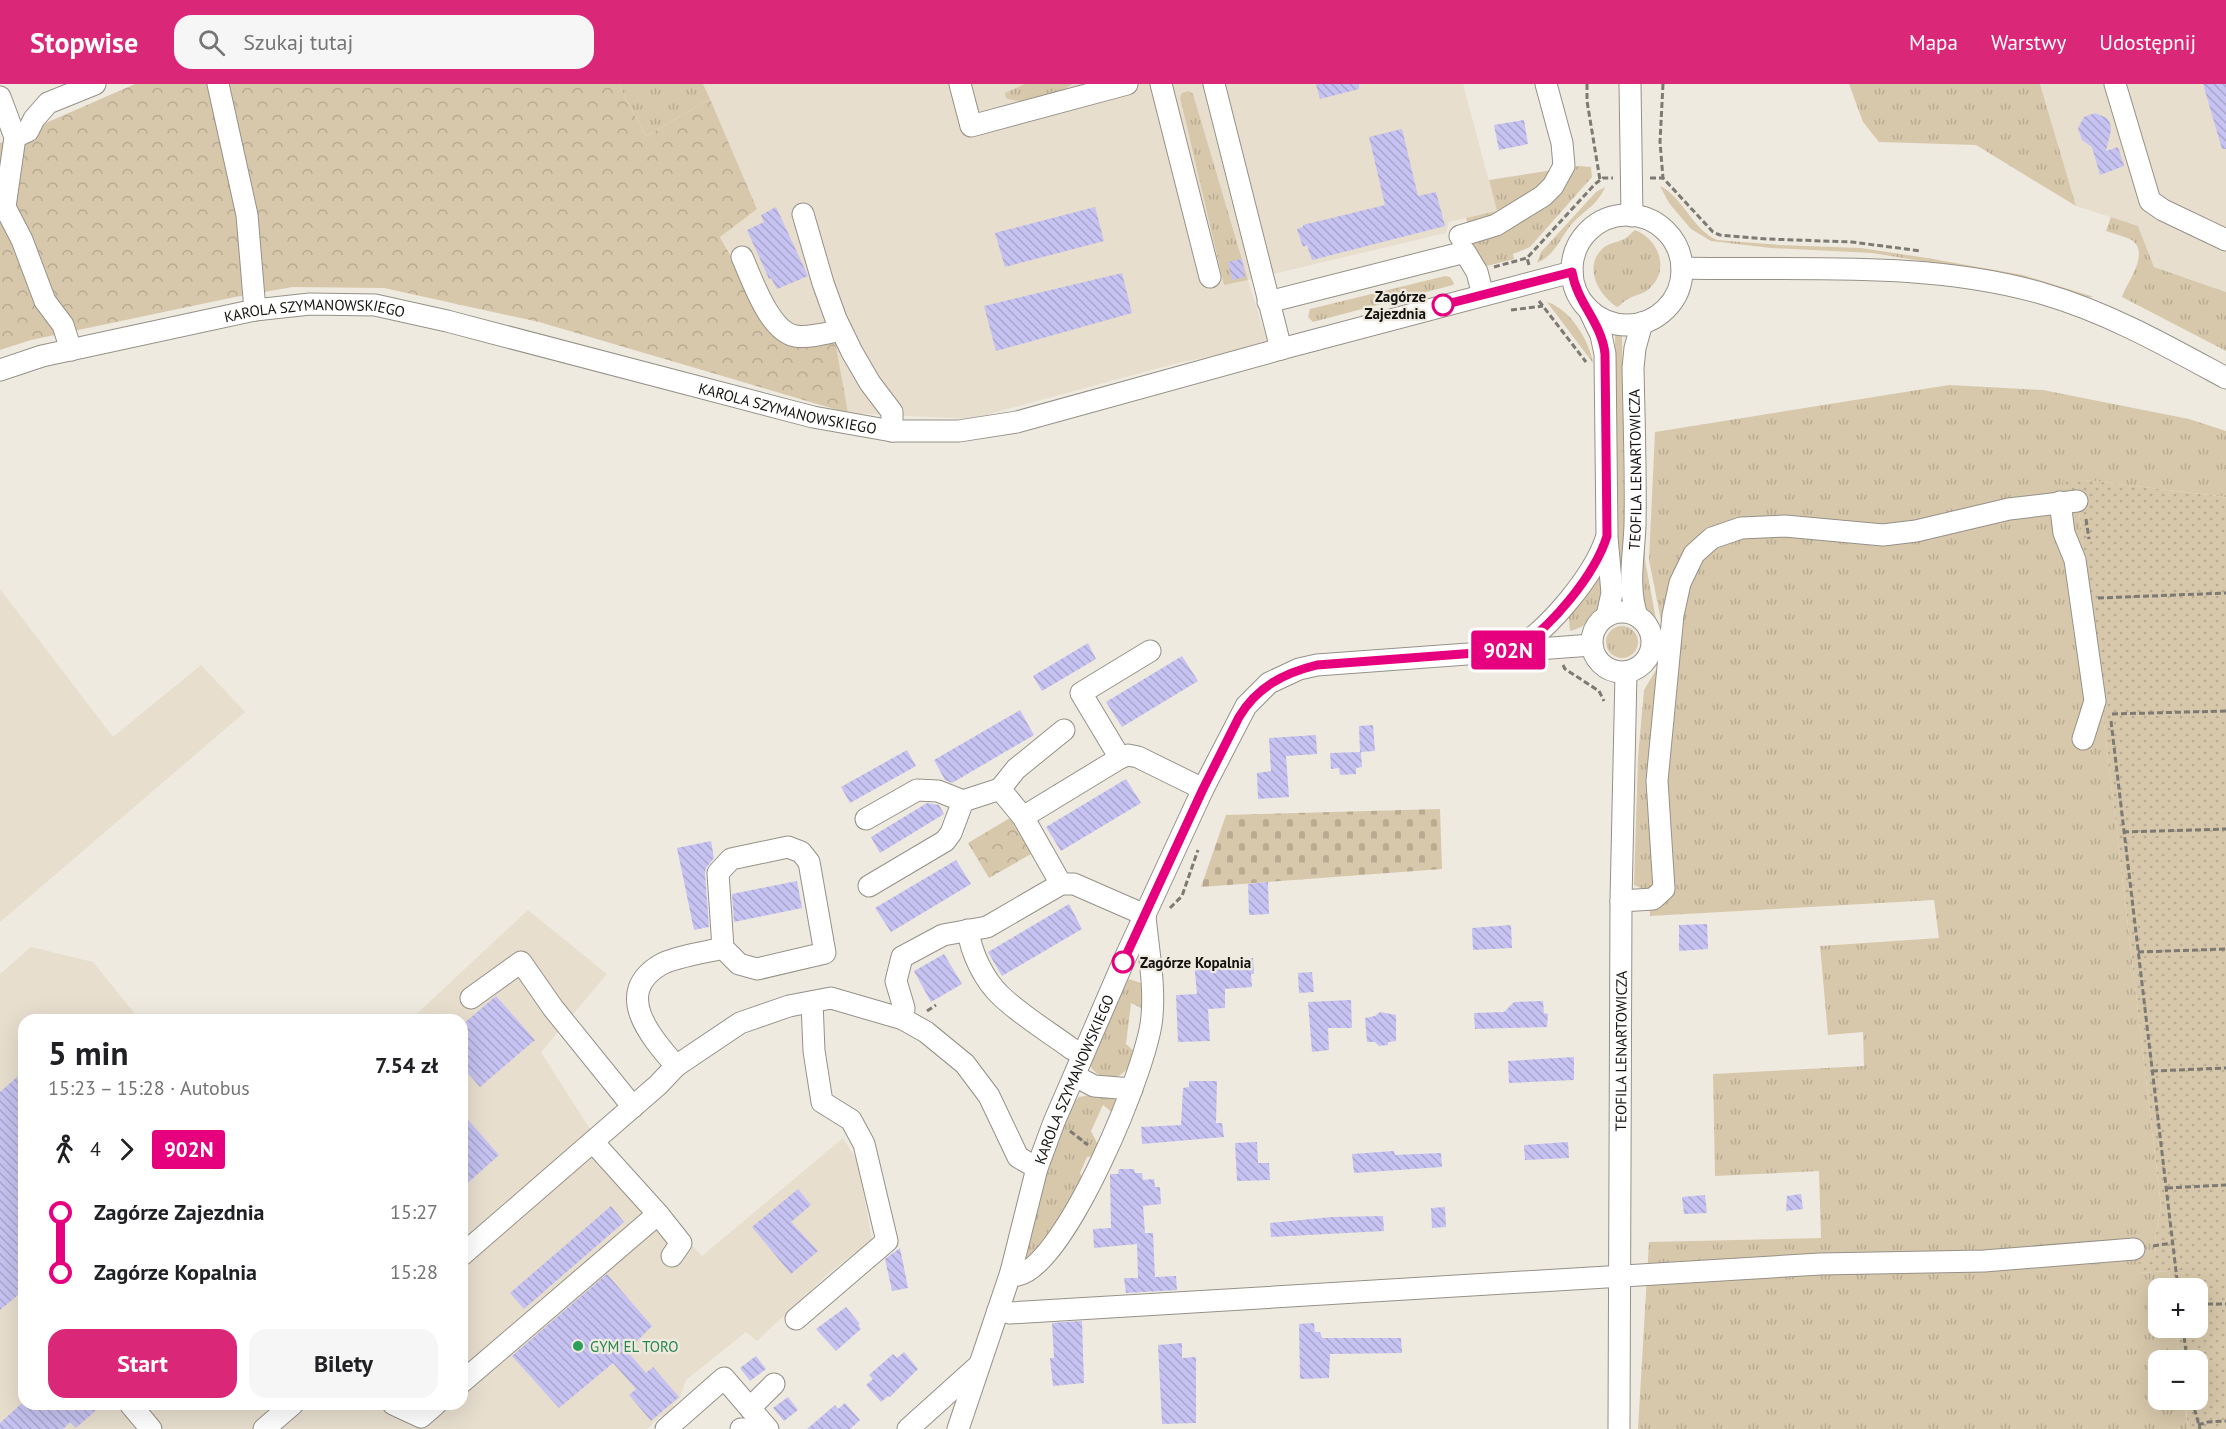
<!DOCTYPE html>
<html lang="pl">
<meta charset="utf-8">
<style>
:root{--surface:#fff;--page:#f6f6f6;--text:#202124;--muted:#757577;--accent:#db2777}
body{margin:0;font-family:"PT Sans",sans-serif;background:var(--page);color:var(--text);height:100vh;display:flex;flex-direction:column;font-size:22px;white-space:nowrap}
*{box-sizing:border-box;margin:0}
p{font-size:20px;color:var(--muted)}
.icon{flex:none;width:33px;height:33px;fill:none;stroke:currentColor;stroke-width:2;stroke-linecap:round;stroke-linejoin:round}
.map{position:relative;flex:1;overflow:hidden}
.side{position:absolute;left:18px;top:930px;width:450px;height:396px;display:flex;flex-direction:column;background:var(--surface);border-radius:18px;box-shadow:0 6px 24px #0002}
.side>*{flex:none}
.badge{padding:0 12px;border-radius:4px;font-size:21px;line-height:39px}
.fabs{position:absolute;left:2148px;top:1194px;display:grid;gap:12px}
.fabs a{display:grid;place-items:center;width:60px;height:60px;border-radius:12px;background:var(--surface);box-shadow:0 6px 24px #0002;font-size:30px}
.map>.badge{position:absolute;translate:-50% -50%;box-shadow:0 0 0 3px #fff}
.legs{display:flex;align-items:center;gap:9px;height:66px;padding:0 30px;font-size:20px}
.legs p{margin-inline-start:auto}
.head{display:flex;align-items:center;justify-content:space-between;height:102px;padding:0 30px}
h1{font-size:33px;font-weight:600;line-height:45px}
.primary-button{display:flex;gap:12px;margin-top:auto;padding:12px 30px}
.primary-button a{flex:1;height:69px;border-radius:18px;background:var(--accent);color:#fff;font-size:24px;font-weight:600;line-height:69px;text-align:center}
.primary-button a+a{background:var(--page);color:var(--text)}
ul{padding:0 30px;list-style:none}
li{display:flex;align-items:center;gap:21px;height:60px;font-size:22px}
li i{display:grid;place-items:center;width:9px;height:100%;margin:0 8px;background:currentColor}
li i::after{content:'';width:15px;height:15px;margin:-8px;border:4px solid;border-radius:50%;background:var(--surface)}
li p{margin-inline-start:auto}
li:first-child i{background:linear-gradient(#0000 50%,currentColor 0)}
li:last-child i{background:linear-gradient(currentColor 50%,#0000 0)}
header{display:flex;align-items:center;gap:36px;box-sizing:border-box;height:84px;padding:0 30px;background:var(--accent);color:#fff}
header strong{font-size:28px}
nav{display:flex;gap:33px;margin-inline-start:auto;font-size:21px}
.search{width:420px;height:54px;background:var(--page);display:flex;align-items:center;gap:15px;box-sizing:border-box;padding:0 21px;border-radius:18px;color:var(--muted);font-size:22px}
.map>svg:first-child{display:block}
.built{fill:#e7dece}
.grass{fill:url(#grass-tufts)}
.forest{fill:url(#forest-crowns)}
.cemetery{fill:url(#cemetery-stones)}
.garden{fill:url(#garden-dots)}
.building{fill:url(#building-back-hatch)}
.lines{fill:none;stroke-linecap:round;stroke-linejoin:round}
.minor-casing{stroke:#969188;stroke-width:23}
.path{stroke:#7d7a73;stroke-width:3;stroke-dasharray:6 3;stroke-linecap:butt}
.minor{stroke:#fff;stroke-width:21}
.line-1-casing{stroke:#fff;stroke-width:14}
.line-1{stroke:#e6007e;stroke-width:9}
.stop-1-dot{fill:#fff;stroke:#e6007e;stroke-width:3}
.leisure-dot{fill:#2e9e5b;stroke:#efeae0;stroke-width:2}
.labels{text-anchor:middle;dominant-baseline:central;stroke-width:4.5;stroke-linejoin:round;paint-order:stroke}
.stop-label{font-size:15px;font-weight:bold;fill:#14130f;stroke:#efeae0;text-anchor:end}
.street-label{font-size:15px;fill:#14130f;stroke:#efeae0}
.leisure-label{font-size:15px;fill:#27864d;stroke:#efeae0;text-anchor:start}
</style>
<header>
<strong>Stopwise</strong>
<div class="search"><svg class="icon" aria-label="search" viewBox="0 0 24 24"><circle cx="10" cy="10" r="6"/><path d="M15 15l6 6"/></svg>Szukaj tutaj</div>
<nav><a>Mapa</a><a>Warstwy</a><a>Udostępnij</a></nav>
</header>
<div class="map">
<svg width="2226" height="1345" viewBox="0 0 2226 1345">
<defs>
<pattern id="grass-tufts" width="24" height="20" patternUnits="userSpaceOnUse" patternTransform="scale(1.5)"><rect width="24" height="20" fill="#d7c8ab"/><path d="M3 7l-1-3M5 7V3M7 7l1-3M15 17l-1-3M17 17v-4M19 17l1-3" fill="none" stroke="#b8ab92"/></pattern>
<pattern id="forest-crowns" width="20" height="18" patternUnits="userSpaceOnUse" patternTransform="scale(1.5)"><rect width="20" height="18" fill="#d7c8ab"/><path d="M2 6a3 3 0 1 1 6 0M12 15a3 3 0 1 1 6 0" fill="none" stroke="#b8ab92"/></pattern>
<pattern id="cemetery-stones" width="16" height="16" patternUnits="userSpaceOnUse" patternTransform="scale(1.5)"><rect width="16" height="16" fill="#d7c8ab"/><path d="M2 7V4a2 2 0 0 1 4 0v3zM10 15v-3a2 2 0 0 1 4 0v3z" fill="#b8ab92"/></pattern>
<pattern id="garden-dots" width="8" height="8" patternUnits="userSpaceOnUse" patternTransform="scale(1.5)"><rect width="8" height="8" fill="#d7c8ab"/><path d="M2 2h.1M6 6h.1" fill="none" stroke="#b8ab92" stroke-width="1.8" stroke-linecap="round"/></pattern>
<pattern id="building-back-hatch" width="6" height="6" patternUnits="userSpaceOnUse" patternTransform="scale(1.5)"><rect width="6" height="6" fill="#c6c2f1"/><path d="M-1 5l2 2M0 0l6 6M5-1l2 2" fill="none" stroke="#a9a6cd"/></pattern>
</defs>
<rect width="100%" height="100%" fill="#efeae0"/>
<g class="built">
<polygon points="703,0 1463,0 1497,127 1449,138 1446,149 1248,196 1268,260 1174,280 971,335 848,329 772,245 720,152 757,125"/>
<polygon points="2040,0 2226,0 2226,208 2154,183 2138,142 2076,122"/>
<polygon points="0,505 113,653 201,581 245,628 0,838"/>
<polygon points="528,826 607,890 541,968 602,1064 702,1172 843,1054 858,1078 872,1156 829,1189 757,1257 746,1248 686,1296 680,1314 673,1321 675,1324 664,1335 661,1332 647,1345 0,1345 0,890 31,863 93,878 140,936 24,936 24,1320 462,1320 462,936 410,936"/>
</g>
<g class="grass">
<polygon points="618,0 703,0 710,15 646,52"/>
<path d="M 1025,0 L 1072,0 C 1057,12 1024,22 1006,14 L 1005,9 Z"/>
<polygon points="1849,0 2040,0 2076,122 1976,61 1879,58 1863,38"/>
<polygon points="1189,7 1193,10 1248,196 1224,201 1180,13 1182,9"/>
<path d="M 1579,82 L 1591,83 L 1592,93 L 1530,163 L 1513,170 L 1514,175 L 1487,182 C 1473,170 1471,151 1466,134 L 1497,127 L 1489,96 Z"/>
<path d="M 1660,102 C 1683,113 1693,146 1717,156 L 1780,161 L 1861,164 L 1927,174 L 2023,191 L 2094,213 L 2086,213 L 2009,191 L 1872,169 L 1771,164 L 1711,157 L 1691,145 L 1669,119 Z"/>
<path d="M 1605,103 C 1598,121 1583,127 1571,141 C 1559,156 1555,171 1537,179 L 1541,168 L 1596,108 Z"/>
<path d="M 2111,133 L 2138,142 L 2154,183 L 2226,208 L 2226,267 L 2122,213 C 2127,198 2152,167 2130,155 C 2123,152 2114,150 2106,147 Z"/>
<path d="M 1635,146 C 1659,155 1670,186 1650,204 C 1643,211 1636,210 1628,215 C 1624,217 1621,221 1617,223 C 1599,211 1583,184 1602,165 C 1608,159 1616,159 1624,155 C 1628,153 1631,149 1635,146 Z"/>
<polygon points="1445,192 1450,193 1454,199 1453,201 1313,238 1308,233 1310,225"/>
<path d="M 1547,218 C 1570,225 1589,256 1593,279 Z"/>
<polygon points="1617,247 1622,248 1622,251 1625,517 1620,519 1618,517 1615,250"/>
<polygon points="1949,301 2043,306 2189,335 2226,347 2226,413 2085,396 2077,411 2161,1122 2155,1156 2156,1173 2139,1189 2169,1187 2171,1204 2158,1204 2158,1244 2176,1244 2180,1276 2158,1276 2158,1316 2184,1316 2188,1345 1638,1345 1649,1158 1821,1154 1819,1087 1715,1092 1713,990 1864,982 1863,948 1828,951 1820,862 1939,854 1934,816 1650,832 1649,808 1634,801 1638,673 1644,606 1662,576 1664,552 1649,476 1655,348"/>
<polygon points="1645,432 1645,476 1658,546 1640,515"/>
<path d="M 1604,484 C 1601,513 1604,538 1570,547 L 1568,526 Z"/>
<circle cx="1622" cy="558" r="16"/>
<path d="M 1129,895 L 1141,899 L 1143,905 L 1145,926 L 1131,919 L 1126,960 L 1136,969 C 1129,992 1106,1005 1090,982 L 1123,899 Z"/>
<polygon points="1090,1011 1119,1016 1114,1030 1103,1021 1091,1047 1099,1063 1095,1072 1087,1073 1080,1089 1084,1097 1033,1178 1022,1175 1046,1083 1070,1023 1079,1013"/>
</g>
<g class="forest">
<polygon points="135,0 618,0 646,52 710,15 757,125 720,153 772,245 835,257 848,329 539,238 384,204 293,203 235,213 31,256 0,266 0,59"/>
<polygon points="1010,734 1031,770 989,794 968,759"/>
</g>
<polygon class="cemetery" points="1440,725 1442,785 1201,803 1226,731"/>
<polygon class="garden" points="2085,396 2226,413 2226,1345 2188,1345 2185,1316 2198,1316 2198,1276 2180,1276 2176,1244 2198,1244 2198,1204 2171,1204 2169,1187 2138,1189 2139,1175 2156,1172 2155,1156 2161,1122 2077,411 2063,411 2063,397"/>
<g class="building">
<polygon points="1316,0 1359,0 1359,5 1320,15"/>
<polygon points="2203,0 2226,0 2226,65 2222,65"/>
<polygon points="2095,29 2107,34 2110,39 2111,46 2106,67 2118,63 2124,82 2100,91 2092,63 2082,56 2078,44 2084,33"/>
<polygon points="1524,36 1528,60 1499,66 1494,41"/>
<polygon points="1402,45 1418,112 1436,108 1445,142 1312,176 1307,161 1303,163 1297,145 1303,143 1303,141 1385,121 1369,53"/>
<polygon points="776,123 808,192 777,205 771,194 769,195 747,146 764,138 761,131"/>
<polygon points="1095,123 1104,157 1005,183 995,149"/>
<polygon points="1242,175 1245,193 1232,196 1228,178"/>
<polygon points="1122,189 1132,229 996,267 984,222"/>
<polygon points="1088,559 1096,575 1042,607 1033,592"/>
<polygon points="1182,572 1198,597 1122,643 1106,618"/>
<polygon points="1020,626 1034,651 952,699 945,696 934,676"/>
<polygon points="1373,641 1375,667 1360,668 1359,642"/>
<polygon points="1316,651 1317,670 1286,672 1289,713 1258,715 1257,689 1271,687 1269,654"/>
<polygon points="907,666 916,682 850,719 841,703"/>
<polygon points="1361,668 1362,683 1356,684 1356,690 1340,691 1339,684 1331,685 1330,669"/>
<polygon points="1126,695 1141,719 1061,767 1046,743"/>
<polygon points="927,719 939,721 944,730 880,769 871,753"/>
<polygon points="711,757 714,774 706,784 705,790 709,843 694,846 677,764"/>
<polygon points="956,776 971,800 891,848 875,824"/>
<polygon points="797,797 802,824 734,838 732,810"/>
<polygon points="1268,798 1269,830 1249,831 1248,800"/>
<polygon points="1069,820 1082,845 1002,892 988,868"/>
<polygon points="1707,840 1708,865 1679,867 1679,841"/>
<polygon points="1511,841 1512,864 1473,866 1472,844"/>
<polygon points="944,870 962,900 931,918 914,887"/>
<polygon points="1253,874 1254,890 1251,890 1252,903 1225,905 1225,924 1208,925 1210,957 1178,958 1176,911 1197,910 1194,878"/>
<polygon points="1312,888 1314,908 1299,909 1298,889"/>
<polygon points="496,912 535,956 480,1003 462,982 462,941"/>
<polygon points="1351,916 1352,944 1328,944 1329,966 1312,968 1308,918"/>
<polygon points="1543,917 1544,929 1548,930 1547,943 1475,945 1474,929 1504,928 1514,918"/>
<polygon points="1380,928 1396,931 1396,957 1388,958 1388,961 1379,962 1375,958 1367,958 1365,934 1375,932"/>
<polygon points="1574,973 1574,996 1509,999 1508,977"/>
<polygon points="24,987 24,1206 0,1226 0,1008"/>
<polygon points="1189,997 1217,997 1216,1039 1222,1039 1224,1053 1142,1060 1141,1043 1181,1041 1183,1004 1189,1003"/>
<polygon points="462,1029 499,1071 462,1104"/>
<polygon points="1257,1058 1258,1079 1269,1079 1270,1096 1237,1097 1235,1059"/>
<polygon points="1568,1058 1569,1074 1525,1076 1524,1061"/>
<polygon points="1394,1067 1395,1071 1441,1069 1442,1083 1354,1089 1352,1070"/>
<polygon points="1119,1085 1134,1085 1135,1089 1142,1089 1143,1096 1154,1095 1155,1103 1160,1103 1161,1120 1143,1122 1145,1149 1153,1149 1155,1193 1176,1192 1177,1206 1126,1209 1124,1194 1138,1194 1137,1160 1094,1164 1093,1145 1111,1144 1110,1090 1118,1090"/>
<polygon points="798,1105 811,1121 791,1138 818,1167 791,1190 752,1143"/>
<polygon points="1801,1110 1803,1125 1786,1127 1787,1112"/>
<polygon points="1705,1111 1707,1129 1684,1130 1682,1113"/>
<polygon points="611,1122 624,1138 524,1225 510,1209"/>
<polygon points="1445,1123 1446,1143 1432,1144 1431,1124"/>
<polygon points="1383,1132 1384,1147 1271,1153 1270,1139 1332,1133"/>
<polygon points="900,1164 908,1204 892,1207 885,1175"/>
<polygon points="607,1190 652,1242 627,1267 646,1289 653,1283 679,1313 651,1337 629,1311 636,1305 613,1279 559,1324 512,1272"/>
<polygon points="846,1223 860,1240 858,1241 861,1245 836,1267 816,1245"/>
<polygon points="1082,1237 1084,1299 1053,1302 1050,1274 1054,1274 1052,1239"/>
<polygon points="1314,1239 1315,1248 1320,1248 1322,1254 1401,1254 1402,1269 1330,1270 1329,1294 1300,1295 1299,1240"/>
<polygon points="1182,1259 1182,1274 1196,1273 1196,1339 1162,1340 1158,1261"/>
<polygon points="904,1268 918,1285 890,1313 888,1312 881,1318 866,1301 873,1295 869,1291 893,1270 897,1274"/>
<polygon points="756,1272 766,1285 750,1297 740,1284"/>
<polygon points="788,1313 798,1326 784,1337 773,1324"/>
<polygon points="845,1319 860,1336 850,1345 807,1345 835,1321 838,1325"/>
<polygon points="21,1320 103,1320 76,1344 70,1338 63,1345 0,1345 0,1339"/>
</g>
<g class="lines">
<defs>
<g id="minor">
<polyline points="218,0 247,131 255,226"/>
<polyline points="960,0 971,42 1127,0"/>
<polyline points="1161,0 1210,193"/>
<polyline points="1214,0 1281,265"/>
<polyline points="1630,0 1632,132"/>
<polyline points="2115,0 2150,117 2163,126 2226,156"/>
<polyline points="0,13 15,53 5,123 22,156 45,217 63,241 71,266"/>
<polyline points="15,53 28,47 34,35 48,19 95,0"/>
<polyline points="803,130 823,199 836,235 852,268 870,299 892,328 892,347"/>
<circle cx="1627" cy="186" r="55"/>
<polyline points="1460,152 1496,141 1543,112 1553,102 1564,82 1562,59 1546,0"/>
<path d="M 742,173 C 752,195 769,247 795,252 C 810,254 827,249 841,246"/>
<path d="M 1682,184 C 1801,187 1929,176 2044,210 C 2109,229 2167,262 2226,294"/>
<polyline points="1268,218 1465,168 1477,188 1483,211"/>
<polyline points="1589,226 1601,251 1605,270 1607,453 1612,509 1607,532"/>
<path id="s1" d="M 0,286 L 42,272 L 255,226 L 310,220 L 375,221 L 447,237 L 813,333 L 892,347 L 959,347 L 1017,338 L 1281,265 L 1572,188"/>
<polyline points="2060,418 2064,449 2075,476 2095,617 2083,655"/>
<circle cx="1622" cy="558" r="30"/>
<path id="s2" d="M 1637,532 C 1627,503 1634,471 1635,441 C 1636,389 1634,336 1633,284 L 1635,264 L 1642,239"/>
<path d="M 1515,566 C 1549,545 1593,493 1606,455"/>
<polyline points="1120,674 1128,671 1138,673 1203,705"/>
<polyline points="1000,705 1016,685 1064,646"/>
<polyline points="1023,733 1120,674 1081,609 1150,567"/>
<polyline points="866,735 917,706 938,707 963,717"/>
<polyline points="869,802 945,757 951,749 963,717 1000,705 1023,733 1061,800 1074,800 1145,831"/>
<polyline points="1621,817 1653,815 1664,805 1657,697 1673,531 1680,499 1694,470 1712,454 1741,444 1785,442 1883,451 1916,447 2009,425 2077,417"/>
<path d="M 968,846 C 971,869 984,896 1001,912 C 1022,932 1049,948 1072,965 L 1083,970"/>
<polyline points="471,914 521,878 553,924 633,1023"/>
<polyline points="903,935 904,924 896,897 902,873 943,851 987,843 1061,800"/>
<path d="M 676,982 C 652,954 612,910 660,881 C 673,873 707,868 723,864 L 739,880 L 757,885 L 825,869 L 809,778 L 801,768 L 788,763 L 731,775 L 718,789 L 723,864"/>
<polyline points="1075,992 1094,1002 1132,1005"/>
<polyline points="593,1058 658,1130 681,1159 672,1172"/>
<polyline points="462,1171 658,1001 676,982 740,939 789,922 831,914 903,935 926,948 965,980 989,1012 1018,1073 1037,1084"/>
<path d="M 1011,1188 L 1018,1191 C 1066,1181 1149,981 1152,932 C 1155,899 1148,865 1145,832"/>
<polyline points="998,1226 1010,1229 1820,1180 1984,1177 2134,1165"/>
<polyline points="796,1235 887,1157 864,1060 851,1036 822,1018 814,967 812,918"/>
<polyline points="462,1298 658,1130"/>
<polyline points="130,1320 151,1345"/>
<polyline points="393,1320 421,1333 436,1320"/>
<polyline points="750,1324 774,1300"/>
<polyline points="264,1345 293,1320"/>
<polyline points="666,1345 724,1294 768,1345"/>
<polyline points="741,1345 744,1345"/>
<polyline points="908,1345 978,1282"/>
<path id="s3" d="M 958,1345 L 1011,1188 L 1037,1084 L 1054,1038 L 1125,874 L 1203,705 L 1246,622 L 1269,599 L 1299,585 L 1317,581 L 1592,561"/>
<path id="s4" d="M 1619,1345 L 1621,817 L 1626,589"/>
</g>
</defs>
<use href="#minor" class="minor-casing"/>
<g class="path">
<polyline points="1587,0 1587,17 1600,96"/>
<polyline points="1663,0 1660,58 1663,94 1713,148 1720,151 1767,155 1852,158 1921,167"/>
<polyline points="1650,94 1663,94"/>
<polyline points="1529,181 1527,174 1595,100 1603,94 1613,94"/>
<polyline points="1494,183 1527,174"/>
<polyline points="1539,217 1586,278"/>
<polyline points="1511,226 1543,222"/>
<polyline points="2086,435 2089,455"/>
<polyline points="2098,514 2226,509"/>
<polyline points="1563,581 1565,585 1599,607 1604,617"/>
<polyline points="2112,630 2226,627"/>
<polyline points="2111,637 2178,1204"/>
<polyline points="2123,748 2226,745"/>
<polyline points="1170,824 1182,812 1198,766"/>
<polyline points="2138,868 2226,865"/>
<polyline points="927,927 936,921"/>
<polyline points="2152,987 2226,984"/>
<polyline points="1070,1047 1088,1061"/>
<polyline points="2167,1104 2226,1101"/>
<polyline points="2153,1162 2172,1159"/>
<polyline points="2198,1220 2226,1220"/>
<polyline points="2183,1244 2187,1276"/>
<polyline points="2192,1316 2200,1345"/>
<polyline points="2198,1341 2208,1338 2226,1337"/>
</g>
<use href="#minor" class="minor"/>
</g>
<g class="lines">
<defs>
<path id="line-1" d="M 1123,878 L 1203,705 L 1239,633 C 1257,603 1284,589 1317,581 L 1515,566 C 1550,545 1595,491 1607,452 L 1605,270 C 1602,239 1577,219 1572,188 L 1443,221"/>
</defs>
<use href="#line-1" class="line-1-casing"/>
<use href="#line-1" class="line-1"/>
</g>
<g class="stop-1-dot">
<circle cx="1443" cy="221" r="10"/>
<circle cx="1123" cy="878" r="10"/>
</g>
<circle class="leisure-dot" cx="578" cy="1262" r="6"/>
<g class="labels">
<g class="stop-label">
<text x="1426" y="212">Zagórze<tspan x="1426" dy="17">Zajezdnia</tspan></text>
<text x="1140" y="878" text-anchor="start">Zagórze Kopalnia</text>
</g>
<g class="street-label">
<text stroke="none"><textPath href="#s1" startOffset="322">KAROLA SZYMANOWSKIEGO</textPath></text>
<text stroke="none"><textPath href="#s1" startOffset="808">KAROLA SZYMANOWSKIEGO</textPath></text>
<text stroke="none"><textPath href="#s2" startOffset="147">TEOFILA LENARTOWICZA</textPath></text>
<text stroke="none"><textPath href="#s4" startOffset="378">TEOFILA LENARTOWICZA</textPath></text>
<text stroke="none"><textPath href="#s3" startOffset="369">KAROLA SZYMANOWSKIEGO</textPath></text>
</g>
<g class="leisure-label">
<text x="590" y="1262">GYM EL TORO</text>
</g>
</g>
</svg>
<div class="fabs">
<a>+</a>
<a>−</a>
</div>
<b class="badge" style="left:1508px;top:566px;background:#e6007e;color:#fff">902N</b>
<section class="side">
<div class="head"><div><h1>5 min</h1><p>15:23 – 15:28 · Autobus</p></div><b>7.54 zł</b></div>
<div class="legs"><svg class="icon" aria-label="walk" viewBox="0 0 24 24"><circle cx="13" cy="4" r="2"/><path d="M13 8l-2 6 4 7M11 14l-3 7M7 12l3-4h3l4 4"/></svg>4<svg class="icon" aria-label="forward" viewBox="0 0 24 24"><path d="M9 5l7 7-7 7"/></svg><b class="badge" style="background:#e6007e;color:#fff">902N</b></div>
<ul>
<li><i style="color:#e6007e"></i><b>Zagórze Zajezdnia</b><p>15:27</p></li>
<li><i style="color:#e6007e"></i><b>Zagórze Kopalnia</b><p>15:28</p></li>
</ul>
<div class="primary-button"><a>Start</a><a>Bilety</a></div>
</section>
</div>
